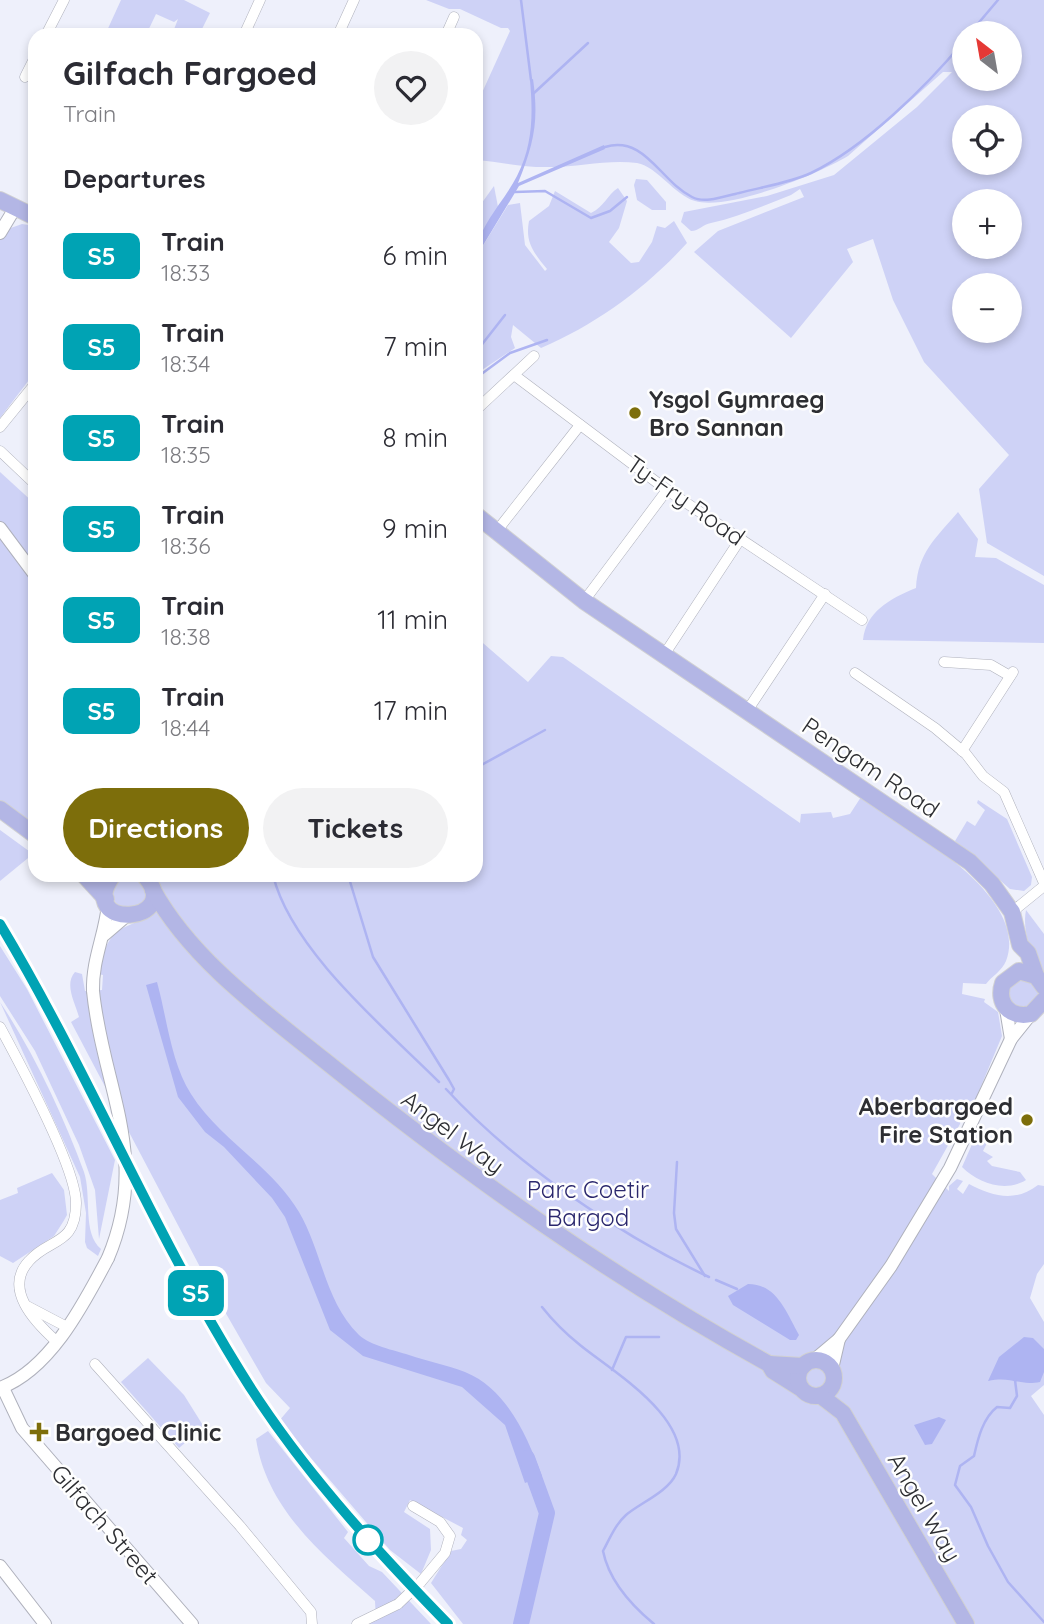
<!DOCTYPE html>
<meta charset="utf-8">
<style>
:root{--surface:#fff;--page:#f2f2f3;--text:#2b2b33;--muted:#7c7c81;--accent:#7d6e0b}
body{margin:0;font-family:Quicksand,sans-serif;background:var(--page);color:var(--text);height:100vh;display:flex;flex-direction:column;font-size:26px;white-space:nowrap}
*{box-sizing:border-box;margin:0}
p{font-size:23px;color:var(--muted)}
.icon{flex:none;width:38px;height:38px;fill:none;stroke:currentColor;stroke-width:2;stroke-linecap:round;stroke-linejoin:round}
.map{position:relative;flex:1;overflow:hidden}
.panel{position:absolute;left:28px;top:28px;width:455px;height:854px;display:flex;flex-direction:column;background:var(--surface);border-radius:21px;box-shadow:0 4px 10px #0003}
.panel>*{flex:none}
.badge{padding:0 14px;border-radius:10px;font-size:24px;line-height:46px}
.needle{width:46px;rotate:329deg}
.fabs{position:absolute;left:952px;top:21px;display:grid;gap:14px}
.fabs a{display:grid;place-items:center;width:70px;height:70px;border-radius:50%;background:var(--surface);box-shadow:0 4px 10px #0003;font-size:35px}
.map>.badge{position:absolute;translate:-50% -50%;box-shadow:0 0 0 4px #fff}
h2{padding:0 35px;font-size:26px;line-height:63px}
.round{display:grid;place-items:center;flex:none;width:74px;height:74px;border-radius:37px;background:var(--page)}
.headline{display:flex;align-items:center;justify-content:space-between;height:119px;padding:0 35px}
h1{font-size:33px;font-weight:800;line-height:52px}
.cta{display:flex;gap:14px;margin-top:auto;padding:14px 35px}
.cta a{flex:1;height:80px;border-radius:42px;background:var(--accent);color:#fff;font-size:28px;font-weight:800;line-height:80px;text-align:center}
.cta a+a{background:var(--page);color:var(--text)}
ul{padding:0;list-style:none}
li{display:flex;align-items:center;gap:21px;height:91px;padding:0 35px}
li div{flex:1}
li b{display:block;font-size:26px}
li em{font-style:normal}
li .badge{min-width:77px;font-weight:700;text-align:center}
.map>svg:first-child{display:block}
.green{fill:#ced2f6;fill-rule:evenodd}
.water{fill:#aeb4f2}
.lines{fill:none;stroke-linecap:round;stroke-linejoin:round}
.stream{stroke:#aeb4f2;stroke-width:2.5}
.river{stroke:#aeb4f2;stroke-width:16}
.minor-casing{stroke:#afb1bc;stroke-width:11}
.tertiary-casing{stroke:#afb1bc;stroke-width:14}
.primary-casing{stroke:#d1d1d2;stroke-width:18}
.minor{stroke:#fff;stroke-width:10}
.tertiary{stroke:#fff;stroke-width:12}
.primary{stroke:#b3b6e5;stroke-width:16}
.rail-casing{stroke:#414247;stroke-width:5}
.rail{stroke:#fefefe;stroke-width:2.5;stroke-dasharray:8;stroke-linecap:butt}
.minor-bridge-casing{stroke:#afb1bc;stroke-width:11;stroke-linecap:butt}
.tertiary-bridge-casing{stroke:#afb1bc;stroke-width:14;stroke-linecap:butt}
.minor-bridge{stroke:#fff;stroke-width:10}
.tertiary-bridge{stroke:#fff;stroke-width:12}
.line-casing{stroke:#fff;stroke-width:16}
.line{stroke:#00a3b4;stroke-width:10}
.poi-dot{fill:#7d6e0b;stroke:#fefefe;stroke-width:2.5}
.stop-dot{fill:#fff;stroke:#00a3b4;stroke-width:3.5}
.labels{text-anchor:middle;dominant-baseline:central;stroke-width:5;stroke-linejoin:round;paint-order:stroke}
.poi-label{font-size:24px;font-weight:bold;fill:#2d2e32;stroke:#fefefe;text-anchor:start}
.street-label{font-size:24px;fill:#2d2e32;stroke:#fefefe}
.park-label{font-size:24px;fill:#2a276d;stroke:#fefefe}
</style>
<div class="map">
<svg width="1044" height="1624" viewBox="0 0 1044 1624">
<rect width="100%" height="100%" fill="#eef0fb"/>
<g class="green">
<polygon points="121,0 184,0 210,13 199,35 173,32 178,19 174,22 156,14 146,35 105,35"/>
<path d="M 426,0 L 1044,0 L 1044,576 L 987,543 L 979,489 L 1009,455 L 924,362 L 893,300 L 873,239 L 847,249 L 853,262 L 791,338 L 694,252 L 718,231 L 804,197 L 800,189 L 791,195 C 765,205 738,217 711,223 C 703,224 699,231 691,231 L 681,222 L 684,212 L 767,196 L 834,175 L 917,107 L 952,72 L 943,72 L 848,156 C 818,174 729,211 695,201 C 674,195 658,167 637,163 C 609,159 579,167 551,167 C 526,168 500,162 476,160 L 476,106 L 510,31 L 508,28 L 501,28 L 460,9 L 449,9 ZM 964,33 L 1010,33 L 1010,79 L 964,79 ZM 964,117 L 1010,117 L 1010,163 L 964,163 ZM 964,201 L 1010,201 L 1010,247 L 964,247 ZM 964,285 L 1010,285 L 1010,331 L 964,331 Z"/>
<polygon points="636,179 647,180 666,202 666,210 652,210 637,200 634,185"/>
<polygon points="494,186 498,207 476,243 476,211"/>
<path d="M 618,188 L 627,201 L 619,228 L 609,242 L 631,263 L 639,262 L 652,242 L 657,226 L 665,228 L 674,221 L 687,243 C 646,288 597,324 541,348 L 513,325 L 511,337 L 515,348 L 476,374 L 476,257 L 508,205 L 520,203 L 525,245 L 545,271 L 547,269 C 533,252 525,242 529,221 L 549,206 L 555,191 L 591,213 C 604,207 607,195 618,188 Z"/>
<polygon points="22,224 35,226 35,248 31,254 35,258 35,372 0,418 0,240 8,229"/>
<polygon points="0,472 35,504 35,827 0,801"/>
<path d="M 958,512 L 978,539 L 975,557 L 996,558 L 1044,585 L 1044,643 L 863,640 C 866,612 889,599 916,588 C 918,552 936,538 958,512 Z"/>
<path d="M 476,637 L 528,682 L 551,656 L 563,657 L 800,823 L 801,814 L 831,812 L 833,818 L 850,814 L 861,797 C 904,827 1031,895 1006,961 C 1002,971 991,977 986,984 L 963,983 L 962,994 L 985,999 L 984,1002 L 998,1012 L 1002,1036 L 974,1103 L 962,1113 L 960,1124 L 932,1174 L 949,1191 L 949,1186 L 957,1179 L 963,1181 L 957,1189 L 963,1194 L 969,1184 C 992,1196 1015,1203 1038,1185 L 1044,1186 L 1044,1264 L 1037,1274 L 1030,1298 L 1044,1322 L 1044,1385 L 1031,1396 L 1044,1415 L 1044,1624 L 463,1624 L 431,1583 L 451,1551 L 461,1549 L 467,1540 L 461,1535 L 463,1528 L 410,1500 L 404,1512 L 430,1529 L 431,1550 L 421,1574 L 390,1550 L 279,1421 L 290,1408 L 266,1383 L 209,1284 L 71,1022 L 79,1017 C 75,1003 64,984 75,972 L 82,974 L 85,991 L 102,990 L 103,975 L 98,974 C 111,907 138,939 165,899 L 155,875 L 476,875 Z"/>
<polygon points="978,800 1007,819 1032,877 1031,885 1024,891 1010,889 955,841 967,821 975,826 985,810 977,803"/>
<polygon points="0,830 33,854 0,881"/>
<circle cx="129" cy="892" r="17"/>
<path d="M 1026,910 L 1044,934 L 1044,974 C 1031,957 1022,931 1026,910 Z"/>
<polygon points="0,946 27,989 115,1160 99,1239 95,1190 79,1145 35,1051 0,996"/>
<polygon points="1026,977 1039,990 1039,994 1028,1009 1011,1005 1007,987 1010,983"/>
<path d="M 0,1002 C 34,1053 63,1115 84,1172 C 92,1196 82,1233 101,1249 L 98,1256 L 87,1248 L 85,1242 L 86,1213 L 80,1177 Z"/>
<path d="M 977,1133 L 989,1139 L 983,1151 L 993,1157 L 987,1161 L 992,1166 L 1020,1172 L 1026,1180 C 1005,1193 978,1183 962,1167 Z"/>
<polygon points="52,1173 64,1190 67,1215 63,1222 54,1236 13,1263 0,1256 0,1200 18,1193 17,1188"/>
<polygon points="148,1358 184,1395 204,1427 179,1448 121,1382"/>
<path d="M 268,1431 L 348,1532 L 344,1538 L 369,1566 L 382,1572 L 431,1624 L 369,1624 L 376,1620 L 375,1601 C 323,1555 267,1510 256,1439 Z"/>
</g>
<g class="water">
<path d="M 533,79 C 539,121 534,144 518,183 L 604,145 L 605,149 L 519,186 L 476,257 C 476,228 504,202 517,176 C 533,145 533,114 530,80 Z"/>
<path d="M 157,982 C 167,1018 171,1063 191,1094 C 219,1139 271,1165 299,1212 C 322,1251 325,1302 359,1335 C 371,1346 394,1350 409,1355 C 427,1361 447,1365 465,1372 C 507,1389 527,1436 542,1476 L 525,1483 L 505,1425 L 462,1387 L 363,1356 L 330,1330 L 285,1217 L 272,1198 L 224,1147 L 205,1132 L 178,1097 L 146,985 Z"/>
<path d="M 748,1284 C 777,1284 786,1312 799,1335 L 796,1340 L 790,1340 L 733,1305 L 728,1296 Z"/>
<path d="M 1024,1337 L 1033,1338 L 1044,1349 L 1044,1372 L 1040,1382 C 1018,1386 1012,1376 988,1381 L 999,1357 Z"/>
<polygon points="939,1417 946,1420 932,1444 925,1445 914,1425"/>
</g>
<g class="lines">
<g class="stream">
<polyline points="521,0 531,80"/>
<polyline points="970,33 998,0"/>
<polyline points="534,93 588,43"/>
<path d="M 605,147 C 645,135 660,181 692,197 C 705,204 725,196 739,193 C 762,187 789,183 811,173 C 865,147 926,87 964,41"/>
<polyline points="515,192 545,191 591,218 610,211 627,197"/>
<polyline points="476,352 505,315"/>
<polyline points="476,378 510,353 547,340"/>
<polyline points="476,768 545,730"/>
<path d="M 273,875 C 291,950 386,1029 439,1082"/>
<polyline points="348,875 373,957 449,1080 454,1089 452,1093"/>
<path d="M 446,1089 C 513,1162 619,1235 709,1277"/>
<polyline points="677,1162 674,1213 676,1229 705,1276"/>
<polyline points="716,1280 737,1289"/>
<path d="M 542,1307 C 553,1321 565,1333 580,1345 C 613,1372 698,1421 676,1474 C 668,1492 640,1503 626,1515 C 615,1525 610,1538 603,1551 C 609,1581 631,1605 654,1624"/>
<polyline points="612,1370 626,1337 659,1337"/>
<path d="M 1015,1380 L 1017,1396 L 1010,1408 L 997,1407 C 983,1418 978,1438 974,1456 L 960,1466 L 955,1485 L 971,1507 L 988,1546 L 1008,1582 L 1044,1622"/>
</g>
<polyline class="river" points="521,1624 547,1513 527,1458"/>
<defs>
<g id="minor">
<polyline points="46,35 64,0"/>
<polyline points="244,35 260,0"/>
<polyline points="338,35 354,0"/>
<polyline points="446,35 454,17"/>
<polyline points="25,77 35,57"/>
<polyline points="514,375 667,490 862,620"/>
<polyline points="476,410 534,356"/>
<polyline points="0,427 35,384"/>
<polyline points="0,451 35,484"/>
<polyline points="496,532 580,425"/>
<polyline points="584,601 667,490"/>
<polyline points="664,655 741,538"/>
<polyline points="944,662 991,665 1010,676"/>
<polyline points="855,673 935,728 966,754 983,776 1004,792 1044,883"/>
<polyline points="747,711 825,594"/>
<polyline points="962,751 1013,672"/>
<polyline points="1012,912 1044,886"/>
<path d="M 0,1027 C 19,1062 76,1167 76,1203 C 76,1246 49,1238 29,1261 C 3,1289 35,1322 56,1341"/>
<polyline points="27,1306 67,1327"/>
<polyline points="95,1364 240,1526 311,1612 312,1624"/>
<polyline points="413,1506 440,1522 450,1536 445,1553 420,1583"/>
<polyline points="357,1624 398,1604"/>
</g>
<g id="tertiary">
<polyline points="0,233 15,208"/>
<polyline points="0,528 35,575"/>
<polyline points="104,935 125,917"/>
<path d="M 93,991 C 92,960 105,935 108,905"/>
<polyline points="1006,1009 1011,1039"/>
<polyline points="814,1360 839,1339 891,1266 950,1168 1011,1039 1031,1014"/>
<polyline points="832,1369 839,1339"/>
<path d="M 0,1388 C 51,1369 84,1303 108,1258"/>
<polyline points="3,1388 22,1428 192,1624"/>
<polyline points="0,1566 45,1624"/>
</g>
<g id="primary">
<polyline points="0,200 35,217"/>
<polyline points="476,515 584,601 970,862 992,884 1012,912 1020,945 1028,953 1036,976"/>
<polyline points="0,809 35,835"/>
<polyline points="84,875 106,899"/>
<path d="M 113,875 C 73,932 187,924 144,875"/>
<path d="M 153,890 C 191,959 263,1011 324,1060 C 466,1174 609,1276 769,1364 L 773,1371 L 800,1388"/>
<path d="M 1044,987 L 1036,976 L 1019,971 L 1003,983 C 996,1003 1010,1019 1031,1014 L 1044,1000"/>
<circle cx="816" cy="1378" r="18"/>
<polyline points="769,1364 803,1366"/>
<polyline points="821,1396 843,1413 966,1624"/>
</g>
</defs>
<use href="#minor" class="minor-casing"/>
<use href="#tertiary" class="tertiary-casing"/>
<use href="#primary" class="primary-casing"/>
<use href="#minor" class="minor"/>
<use href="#tertiary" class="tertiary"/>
<use href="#primary" class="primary"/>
<defs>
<path id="rail" d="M 0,924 C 87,1069 151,1227 240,1372 C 297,1464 373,1546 448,1624"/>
</defs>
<use href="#rail" class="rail-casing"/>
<use href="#rail" class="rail"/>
<defs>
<polyline id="minor-bridge" points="398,1604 420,1583"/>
<path id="tertiary-bridge" d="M 93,991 C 103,1089 151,1156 108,1258"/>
</defs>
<use href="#minor-bridge" class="minor-bridge-casing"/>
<use href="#tertiary-bridge" class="tertiary-bridge-casing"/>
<use href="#minor-bridge" class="minor-bridge"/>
<use href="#tertiary-bridge" class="tertiary-bridge"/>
</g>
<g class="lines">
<defs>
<path id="line" d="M 0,924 C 87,1069 151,1227 240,1371 C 297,1464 372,1546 448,1624"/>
</defs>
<use href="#line" class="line-casing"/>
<use href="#line" class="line"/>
</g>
<g class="poi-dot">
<circle cx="635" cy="413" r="7"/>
<circle cx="1027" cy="1120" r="7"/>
<path d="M35.5 1421.5h7v7h7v7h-7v7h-7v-7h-7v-7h7z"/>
</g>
<circle class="stop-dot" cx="368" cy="1540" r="14"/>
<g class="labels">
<g class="poi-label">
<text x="649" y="399">Ysgol Gymraeg<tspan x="649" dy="28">Bro Sannan</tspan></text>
<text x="1013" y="1106" text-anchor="end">Aberbargoed<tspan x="1013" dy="28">Fire Station</tspan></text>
<text x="55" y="1432">Bargoed Clinic</text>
</g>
<g class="street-label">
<text transform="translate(686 500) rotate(35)">Ty-Fry Road</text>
<text transform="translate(871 767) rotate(34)">Pengam Road</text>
<text transform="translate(453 1132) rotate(37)">Angel Way</text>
<text transform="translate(925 1507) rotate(60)">Angel Way</text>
<text transform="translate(105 1524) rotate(49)">Gilfach Street</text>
</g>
<g class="park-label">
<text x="588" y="1189">Parc Coetir<tspan x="588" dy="28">Bargod</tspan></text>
</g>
</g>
</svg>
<div class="fabs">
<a><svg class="needle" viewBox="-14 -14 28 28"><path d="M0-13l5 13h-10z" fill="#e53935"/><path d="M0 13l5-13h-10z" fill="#7c7c81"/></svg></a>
<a><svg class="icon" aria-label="locate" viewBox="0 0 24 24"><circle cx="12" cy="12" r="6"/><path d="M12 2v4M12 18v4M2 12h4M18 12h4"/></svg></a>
<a>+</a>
<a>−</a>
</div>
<b class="badge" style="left:196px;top:1293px;background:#00a3b4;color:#fff">S5</b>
<section class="panel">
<div class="headline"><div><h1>Gilfach Fargoed</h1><p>Train</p></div><a class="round"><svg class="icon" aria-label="heart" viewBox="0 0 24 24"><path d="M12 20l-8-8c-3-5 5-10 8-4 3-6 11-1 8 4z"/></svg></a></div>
<h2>Departures</h2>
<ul>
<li><span class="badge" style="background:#00a3b4;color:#fff">S5</span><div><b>Train</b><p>18:33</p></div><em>6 min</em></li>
<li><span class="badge" style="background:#00a3b4;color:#fff">S5</span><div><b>Train</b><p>18:34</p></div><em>7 min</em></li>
<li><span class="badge" style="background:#00a3b4;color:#fff">S5</span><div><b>Train</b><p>18:35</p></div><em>8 min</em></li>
<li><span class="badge" style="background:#00a3b4;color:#fff">S5</span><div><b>Train</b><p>18:36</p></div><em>9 min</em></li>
<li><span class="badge" style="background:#00a3b4;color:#fff">S5</span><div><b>Train</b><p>18:38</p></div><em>11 min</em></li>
<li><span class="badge" style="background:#00a3b4;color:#fff">S5</span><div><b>Train</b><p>18:44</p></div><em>17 min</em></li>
</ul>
<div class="cta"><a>Directions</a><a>Tickets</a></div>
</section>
</div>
